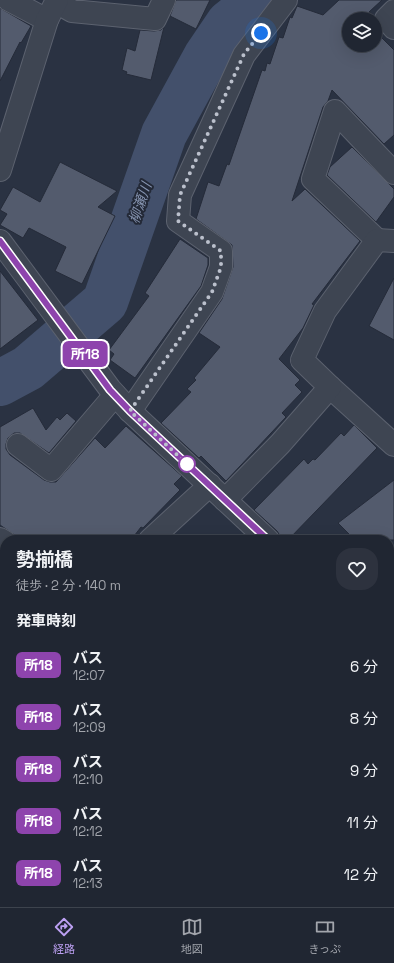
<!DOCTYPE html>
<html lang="ja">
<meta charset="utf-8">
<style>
:root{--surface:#202632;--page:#2d323e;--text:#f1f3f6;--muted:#a2a5ac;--line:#3d434d;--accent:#bca0f2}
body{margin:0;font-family:"Space Grotesk","Noto Sans JP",sans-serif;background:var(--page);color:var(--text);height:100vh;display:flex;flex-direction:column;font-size:15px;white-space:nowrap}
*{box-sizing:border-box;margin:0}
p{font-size:13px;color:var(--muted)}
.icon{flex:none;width:22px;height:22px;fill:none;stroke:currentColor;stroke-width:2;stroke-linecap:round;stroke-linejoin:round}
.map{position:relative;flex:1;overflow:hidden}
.drawer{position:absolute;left:0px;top:535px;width:394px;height:372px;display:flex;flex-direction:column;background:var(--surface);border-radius:16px 16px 0 0;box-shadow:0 4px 16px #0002,0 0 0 1px var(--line)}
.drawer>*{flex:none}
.badge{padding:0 8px;border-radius:6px;font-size:14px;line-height:26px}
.buttons{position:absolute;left:342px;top:12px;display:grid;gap:8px}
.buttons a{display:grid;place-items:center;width:40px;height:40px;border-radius:50%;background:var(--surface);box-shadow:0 4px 16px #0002,0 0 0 1px var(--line);font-size:20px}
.you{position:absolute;width:20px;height:20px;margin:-10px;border:3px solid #fff;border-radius:50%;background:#1a73e8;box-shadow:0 0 0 6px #1a73e833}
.map>.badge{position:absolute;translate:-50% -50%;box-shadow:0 0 0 2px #fff}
h2{padding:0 16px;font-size:15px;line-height:36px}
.round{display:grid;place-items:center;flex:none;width:42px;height:42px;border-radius:16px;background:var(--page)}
.headline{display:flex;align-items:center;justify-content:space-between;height:68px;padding:0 16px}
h1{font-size:19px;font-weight:700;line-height:30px}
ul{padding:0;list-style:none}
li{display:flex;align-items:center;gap:12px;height:52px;padding:0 16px}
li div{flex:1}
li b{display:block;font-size:15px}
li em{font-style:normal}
li .badge{min-width:44px;font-weight:700;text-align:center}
.tab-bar{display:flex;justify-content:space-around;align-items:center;height:56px;border-top:1px solid var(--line);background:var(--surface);font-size:11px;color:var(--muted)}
.tab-bar a{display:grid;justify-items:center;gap:2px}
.tab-bar .current{color:var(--accent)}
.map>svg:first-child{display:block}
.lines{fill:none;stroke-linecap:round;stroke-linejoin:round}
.river{stroke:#43506b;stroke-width:46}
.building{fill:#535b6d;stroke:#252b39}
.minor-casing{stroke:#5c626f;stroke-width:24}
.minor{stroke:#3e4552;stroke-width:22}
.line-casing{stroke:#fff;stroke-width:9}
.line{stroke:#8e44ad;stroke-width:6}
.walk{stroke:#bbc0cc;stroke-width:4;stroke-dasharray:0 7.2}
.stop-dot{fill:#fff;stroke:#8e44ad;stroke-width:2}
.labels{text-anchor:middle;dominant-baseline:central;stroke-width:4;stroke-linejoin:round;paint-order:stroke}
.water-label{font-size:14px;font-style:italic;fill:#8694b0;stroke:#232937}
</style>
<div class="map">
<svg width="394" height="907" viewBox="0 0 394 907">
<rect width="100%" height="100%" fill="#2a3242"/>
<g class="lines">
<polyline class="river" points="0,383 28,368 105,302 164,134 206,57 229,23 258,0"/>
</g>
<g class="building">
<polygon points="176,0 210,0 196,29 170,16"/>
<polygon points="339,0 382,0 369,12 372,14 367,19 349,19 349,45 375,45 375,31 394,50 394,135 384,144 332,90 328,101 323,107 292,201 305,189 360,241 312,304 314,305 303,328 279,359 300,380 295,385 302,392 282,413 286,417 226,481 201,456 199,458 161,423 191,392 187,389 196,380 194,378 220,347 199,333 222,299 233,267 232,245 196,219 208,182 219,186 227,164 229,165 262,70 265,71 267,63 270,64 279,37 283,38 290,17 292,18 297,6 323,15"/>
<polygon points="0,8 31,26 21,43 20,42 0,81"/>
<polygon points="164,27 151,80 126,74 127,72 122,70 127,48 135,51 140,30 154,31 161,30"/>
<polygon points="352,147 394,189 394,197 376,222 327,175 330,167"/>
<polygon points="60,162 117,191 98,207 115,216 82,284 55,271 66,247 29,228 23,238 0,225 7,214 0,210 13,187 40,202"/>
<polygon points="180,239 208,258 208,265 201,286 135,378 110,360 114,354 109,350 149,296 145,293"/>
<polygon points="0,271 38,320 0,349"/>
<polygon points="394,278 394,340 369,326"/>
<polygon points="33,408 46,430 57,417 60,420 67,413 76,421 49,453 20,433 14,433 8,438 6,444 6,449 10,455 44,480 50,482 56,482 95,438 105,448 126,426 182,476 174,484 180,490 143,528 141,527 131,540 22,540 0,525 0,427"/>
<polygon points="354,425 377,448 288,540 283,540 277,531 254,510 304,459 308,464 313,459 315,460 341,433 344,436"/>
<polygon points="394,480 394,540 355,540 338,523"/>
</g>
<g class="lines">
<defs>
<g id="minor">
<polyline points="9,0 47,20"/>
<polyline points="56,2 72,11 155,19 164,0"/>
<polyline points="394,11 386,19 394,28"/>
<polyline points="0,170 47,20 57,0"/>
<polyline points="377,240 313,179 335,111 394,173"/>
<polyline points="0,241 110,389 130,411 268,540"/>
<polyline points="330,387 394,445"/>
<polyline points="130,411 212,292 221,267 221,251 178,221 180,195 244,55 286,0"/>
<polyline points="18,445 51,470 115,395"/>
<polyline points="225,500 280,444 330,387 302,360 325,311 377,240 394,241"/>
<polyline points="0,539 5,542"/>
<polyline points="150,540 210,485"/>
<polyline points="389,651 394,654"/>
<polyline points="0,663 5,666"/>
<polyline points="1,819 5,809"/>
<polyline points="389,897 394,881"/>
<polyline points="87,902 88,907"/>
</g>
</defs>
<use href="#minor" class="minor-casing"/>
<use href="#minor" class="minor"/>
</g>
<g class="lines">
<defs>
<polyline id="line" points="0,241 110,390 130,411 268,540"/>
</defs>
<use href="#line" class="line-casing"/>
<use href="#line" class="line"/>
<polyline class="walk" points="187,464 130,411 212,292 221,267 221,251 178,221 180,195 244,54 261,33"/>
</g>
<circle class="stop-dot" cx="187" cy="464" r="8"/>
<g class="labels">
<g class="water-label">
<text transform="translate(140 203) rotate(-71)">柳瀬川</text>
</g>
</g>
</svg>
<div class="buttons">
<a><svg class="icon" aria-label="layers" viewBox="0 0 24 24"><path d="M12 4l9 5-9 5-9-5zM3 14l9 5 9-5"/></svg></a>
</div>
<div class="you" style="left:261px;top:33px"></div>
<b class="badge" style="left:85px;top:354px;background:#8e44ad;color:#fff">所18</b>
<section class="drawer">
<div class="headline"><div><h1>勢揃橋</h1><p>徒歩 · 2 分 · 140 m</p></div><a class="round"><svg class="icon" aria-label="heart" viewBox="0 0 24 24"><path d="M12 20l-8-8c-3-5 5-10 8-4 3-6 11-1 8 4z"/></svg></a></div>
<h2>発車時刻</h2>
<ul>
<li><span class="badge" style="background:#8e44ad;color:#fff">所18</span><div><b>バス</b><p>12:07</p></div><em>6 分</em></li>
<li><span class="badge" style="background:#8e44ad;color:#fff">所18</span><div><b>バス</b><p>12:09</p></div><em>8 分</em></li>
<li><span class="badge" style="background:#8e44ad;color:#fff">所18</span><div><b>バス</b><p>12:10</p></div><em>9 分</em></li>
<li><span class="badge" style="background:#8e44ad;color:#fff">所18</span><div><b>バス</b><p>12:12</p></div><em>11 分</em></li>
<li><span class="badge" style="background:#8e44ad;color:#fff">所18</span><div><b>バス</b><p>12:13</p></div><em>12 分</em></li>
</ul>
</section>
</div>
<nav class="tab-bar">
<a class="current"><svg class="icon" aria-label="directions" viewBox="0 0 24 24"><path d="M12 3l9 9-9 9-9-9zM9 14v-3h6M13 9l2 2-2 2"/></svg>経路</a>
<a><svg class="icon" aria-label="map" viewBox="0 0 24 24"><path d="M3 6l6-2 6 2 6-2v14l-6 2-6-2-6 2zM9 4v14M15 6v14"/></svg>地図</a>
<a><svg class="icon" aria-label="tickets" viewBox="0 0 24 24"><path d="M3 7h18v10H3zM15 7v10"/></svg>きっぷ</a>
</nav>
